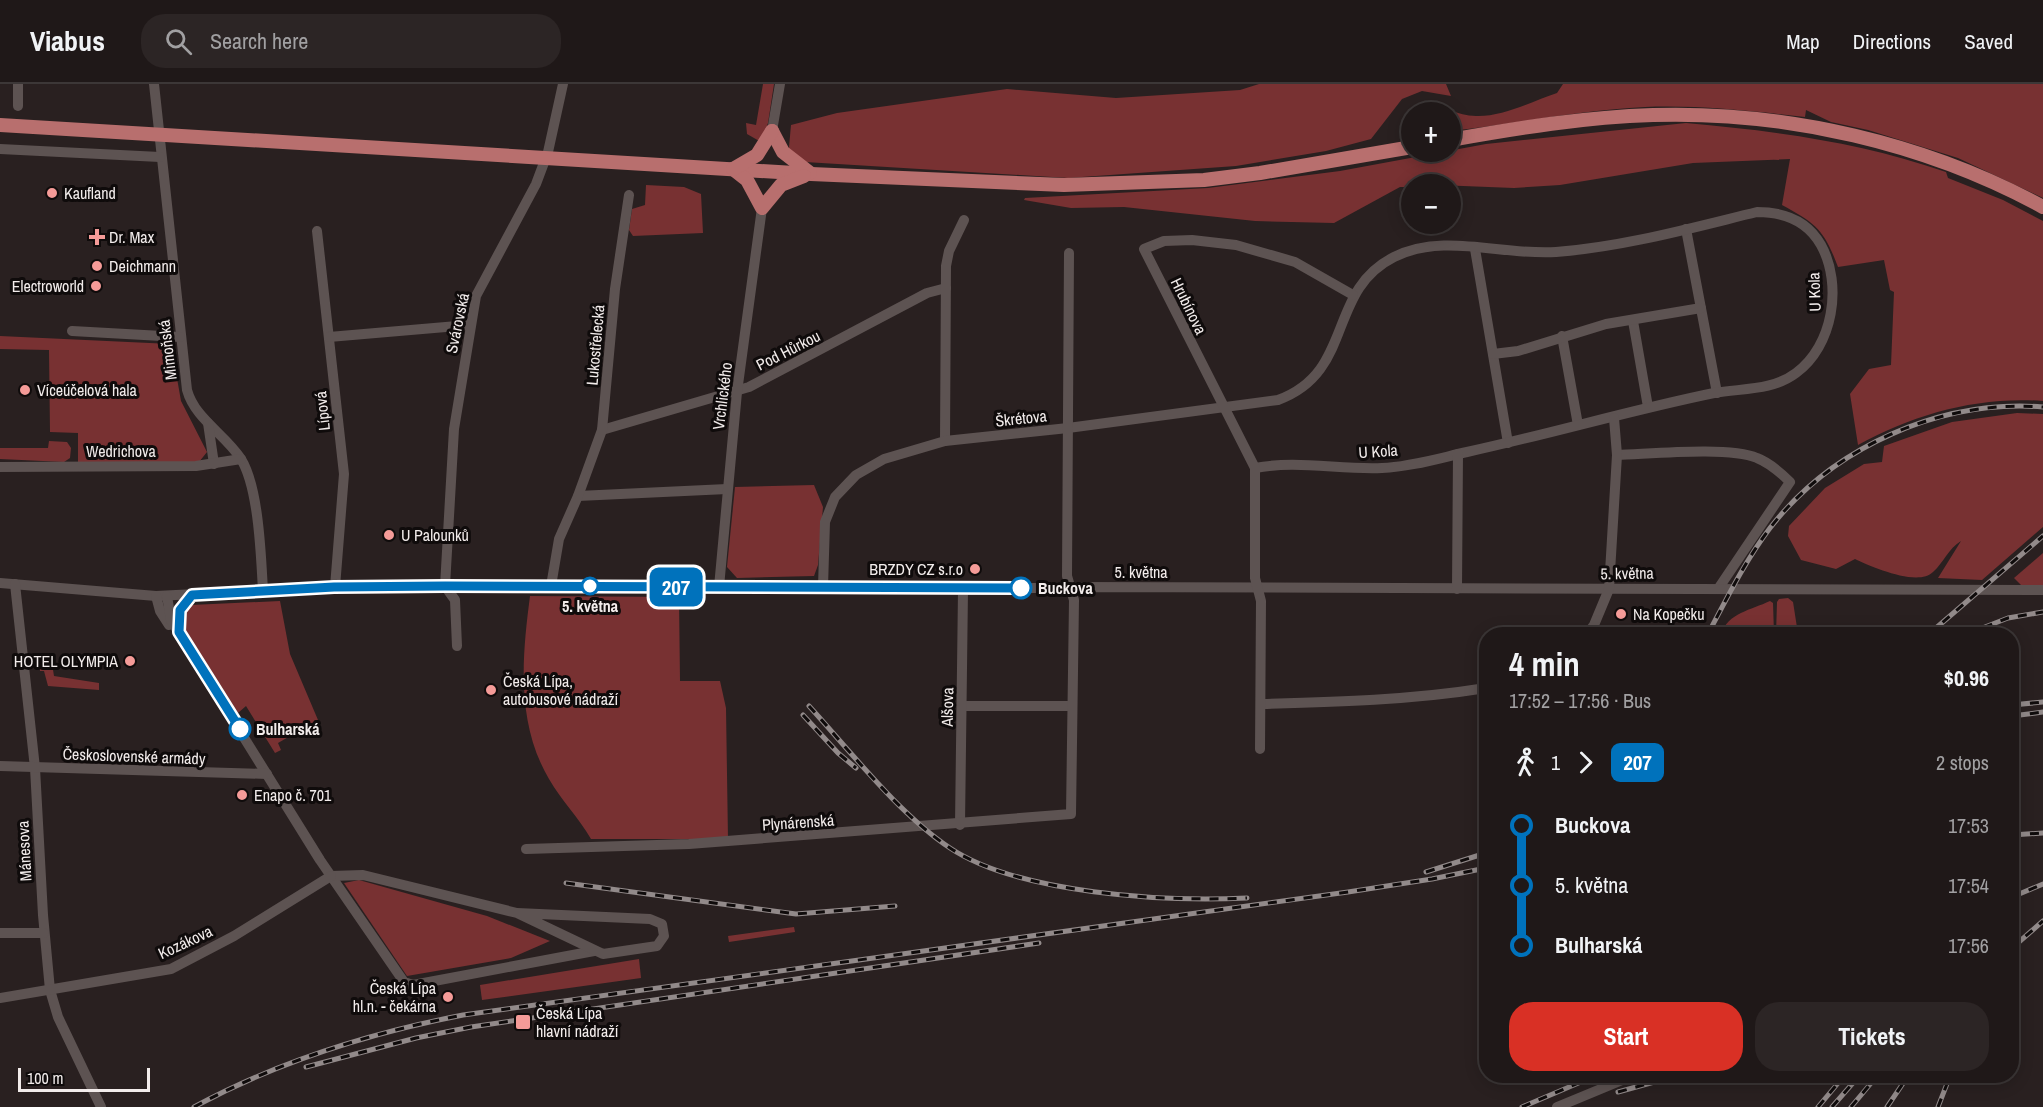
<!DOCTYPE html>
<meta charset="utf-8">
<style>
:root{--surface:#1f1818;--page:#2c2525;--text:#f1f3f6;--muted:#a1a0a2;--line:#3c3737;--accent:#d93025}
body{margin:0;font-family:"Archivo Narrow",sans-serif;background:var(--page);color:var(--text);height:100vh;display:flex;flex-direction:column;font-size:22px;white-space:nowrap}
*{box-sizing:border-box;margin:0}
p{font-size:20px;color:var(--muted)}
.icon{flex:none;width:33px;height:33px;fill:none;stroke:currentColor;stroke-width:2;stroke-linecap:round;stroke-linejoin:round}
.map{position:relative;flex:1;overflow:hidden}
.details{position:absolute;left:1479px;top:543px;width:540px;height:456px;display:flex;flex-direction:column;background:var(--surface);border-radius:24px;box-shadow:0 3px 15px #0003,0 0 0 2px var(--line)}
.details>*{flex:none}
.badge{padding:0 12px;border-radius:9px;font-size:21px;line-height:39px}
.buttons{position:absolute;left:1401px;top:18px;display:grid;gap:12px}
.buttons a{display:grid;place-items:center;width:60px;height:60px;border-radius:50%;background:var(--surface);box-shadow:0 3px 15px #0003,0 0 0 2px var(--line);font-size:30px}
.scale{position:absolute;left:18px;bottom:15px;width:132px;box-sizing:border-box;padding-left:6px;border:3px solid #f2eceb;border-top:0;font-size:16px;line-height:21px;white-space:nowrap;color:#f2eceb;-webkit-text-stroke:4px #0f0b0b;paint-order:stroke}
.map>.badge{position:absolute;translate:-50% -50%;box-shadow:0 0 0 3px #fff}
.legs{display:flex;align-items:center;gap:9px;height:66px;padding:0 30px;font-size:20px}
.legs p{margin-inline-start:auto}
.summary{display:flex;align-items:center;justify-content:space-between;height:102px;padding:0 30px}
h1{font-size:33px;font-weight:800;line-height:45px}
.cta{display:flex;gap:12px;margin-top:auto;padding:12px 30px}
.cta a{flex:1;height:69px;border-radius:24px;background:var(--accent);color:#fff;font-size:24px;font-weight:800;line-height:69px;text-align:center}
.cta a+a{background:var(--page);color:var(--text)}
ul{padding:0 30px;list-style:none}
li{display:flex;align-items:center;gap:21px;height:60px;font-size:22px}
li i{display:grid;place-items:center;width:9px;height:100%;margin:0 8px;background:currentColor}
li i::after{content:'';width:15px;height:15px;margin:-8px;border:4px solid;border-radius:50%;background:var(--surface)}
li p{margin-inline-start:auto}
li:first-child i{background:linear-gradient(#0000 50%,currentColor 0)}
li:last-child i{background:linear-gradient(currentColor 50%,#0000 0)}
header{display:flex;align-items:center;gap:36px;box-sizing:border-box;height:84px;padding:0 30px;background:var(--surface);border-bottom:2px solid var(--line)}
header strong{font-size:28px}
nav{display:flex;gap:33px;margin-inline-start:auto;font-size:21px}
.search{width:420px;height:54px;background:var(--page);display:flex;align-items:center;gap:15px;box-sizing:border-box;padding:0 21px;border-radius:24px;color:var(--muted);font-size:22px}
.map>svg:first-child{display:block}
.green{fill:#783132}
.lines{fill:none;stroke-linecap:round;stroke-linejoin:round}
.minor{stroke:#5d5352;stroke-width:10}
.major{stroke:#b86f6e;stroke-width:14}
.rail-casing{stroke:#928a8a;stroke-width:5}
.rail{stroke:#0f0b0b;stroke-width:3;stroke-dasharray:9;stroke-linecap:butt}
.line-1-casing{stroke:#fff;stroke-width:14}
.line-1{stroke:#0072bc;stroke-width:9}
.poi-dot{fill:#f59b98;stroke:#0f0b0b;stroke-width:2}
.stop-1-dot{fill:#fff;stroke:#0072bc;stroke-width:3}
.labels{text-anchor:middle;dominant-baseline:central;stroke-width:6;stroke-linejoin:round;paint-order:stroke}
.poi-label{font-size:16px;fill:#f2eceb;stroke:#0f0b0b;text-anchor:start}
.street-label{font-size:16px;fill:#f2eceb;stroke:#0f0b0b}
.stop-label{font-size:16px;font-weight:bold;fill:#f2eceb;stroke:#0f0b0b;text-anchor:start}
</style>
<header>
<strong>Viabus</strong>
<div class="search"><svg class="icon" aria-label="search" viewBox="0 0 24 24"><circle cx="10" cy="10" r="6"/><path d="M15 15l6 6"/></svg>Search here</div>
<nav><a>Map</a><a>Directions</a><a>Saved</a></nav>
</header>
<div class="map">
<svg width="2043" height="1023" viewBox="0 0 2043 1023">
<rect width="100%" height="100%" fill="#292020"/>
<g class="green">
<polygon points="763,0 774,0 768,39 761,58 747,50 746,39 756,41"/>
<polygon points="1259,0 1446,0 1451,12 1422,7 1402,15 1371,55 1326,67 1236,82 1068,94 805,78 788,74 791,41 837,29 1007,5 1116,14 1240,6"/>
<path d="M 1563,0 L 2043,0 L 2043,114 L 1958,74 L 1868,46 L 1831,38 L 1806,26 L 1805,33 C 1752,27 1699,21 1645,23 C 1579,26 1516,40 1451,47 L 1450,28 L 1412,28 L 1411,50 L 1404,50 L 1401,41 L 1403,34 C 1431,8 1446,31 1476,32 C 1502,33 1533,17 1557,9 Z"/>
<path d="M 1686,39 C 1775,47 1861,58 1946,88 L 1948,94 L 2003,116 L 2043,137 L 2043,317 C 1978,312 1914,330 1858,361 L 1850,310 L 1869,285 L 1891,281 L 1894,208 L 1890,206 L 1884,176 L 1838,183 C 1824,146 1817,140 1782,121 L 1790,75 L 1693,79 L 1560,101 L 1514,104 L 1412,100 L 1411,103 L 1400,103 L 1334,139 L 1255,137 L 1124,123 L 1071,124 L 1024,116 L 1025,114 L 1208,104 L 1340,87 L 1486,60 Z"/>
<polygon points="646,101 684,103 701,110 703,149 633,152 629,146 632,125 645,121"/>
<polygon points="0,252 171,260 181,317 207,368 199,378 78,378 78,349 50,348 49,266 0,265"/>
<path d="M 2017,329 L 2043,330 L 2043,443 L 1982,496 L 1938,494 L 1961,457 C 1948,465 1944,478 1933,488 C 1918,503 1872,483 1855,475 L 1836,485 L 1801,476 L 1788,452 L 1789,442 L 1825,404 L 1864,380 L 1882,378 L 1884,362 L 1952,338 Z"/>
<polygon points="49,357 67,358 71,364 70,374 64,378 0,375 0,364 48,364"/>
<polygon points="814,401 823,423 818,481 814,492 737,494 727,483 735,403"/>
<polygon points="2043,469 2043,501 2021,501 2014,494"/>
<path d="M 530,512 L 679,513 L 680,597 L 720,597 L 726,624 L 728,755 L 591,755 C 579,734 561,716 549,695 C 516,639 522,574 530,512 Z"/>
<polygon points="1788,514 1793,518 1798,550 1776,550 1777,518 1779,515"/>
<polygon points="280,517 290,570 318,636 278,659 281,666 275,669 246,622 238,629 183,542 184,528 191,521"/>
<path d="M 1770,517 L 1773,519 L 1774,550 L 1721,550 C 1728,529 1751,526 1770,517 Z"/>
<polygon points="51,573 54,592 99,599 99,606 48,602 44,587 40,587 39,578 31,578 31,575"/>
<polygon points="359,796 487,832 550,857 511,874 407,892 344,799"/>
<polygon points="794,843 795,848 729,858 728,852"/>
<polygon points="639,875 641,894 482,916 480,901"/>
</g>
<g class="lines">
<g class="minor">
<polyline points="18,0 18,22"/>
<path d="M 154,0 L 187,306 C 195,335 225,350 241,375 C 259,404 261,473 263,507"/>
<polyline points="772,47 780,0"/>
<polyline points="0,65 160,73"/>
<polyline points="1686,145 1717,309"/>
<polyline points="317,147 344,390 335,503"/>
<polyline points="1475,165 1508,359"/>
<polyline points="1633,237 1648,323"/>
<polyline points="72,247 180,253"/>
<polyline points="1562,252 1578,341"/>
<polyline points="329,253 469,241"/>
<polyline points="1493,270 1518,267 1606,240 1701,224"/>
<polyline points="208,339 214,380"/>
<polyline points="602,346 749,303 927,209 946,204"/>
<polyline points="945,357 946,182 949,167 964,136"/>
<path d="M 1617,371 C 1650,370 1729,362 1757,374 C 1770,379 1780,388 1790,398 L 1718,505"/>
<polyline points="0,383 196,382 241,375"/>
<polyline points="578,412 727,405"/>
<polyline points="0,499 156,512 335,503 432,502 963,506 1071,503 2043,506"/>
<polyline points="15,500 35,684 43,831 50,906 58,933 101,1023"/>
<polyline points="445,502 454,345 476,212 536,100 548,68 563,0"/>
<polyline points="445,502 455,516 457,562"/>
<polyline points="551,502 559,455 578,412 602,346 615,205 629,111"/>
<polyline points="719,503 737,308 762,124"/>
<path d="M 823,503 L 825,438 L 835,413 L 856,391 L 884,375 L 945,357 L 1068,344 L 1278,316 C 1355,288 1326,207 1394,173 C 1444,148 1502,172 1556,168 C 1623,163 1691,144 1757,128 C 1784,128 1807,136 1821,161 C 1843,201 1833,262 1796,289 C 1772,307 1743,304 1714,309 C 1631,326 1550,350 1467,368 C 1440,374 1410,383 1382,384 C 1341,386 1296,376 1255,384"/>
<polyline points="1457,505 1458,370"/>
<polyline points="156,512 160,527 169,541"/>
<polyline points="167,512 171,536 320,776 404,898 413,901 594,867"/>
<polyline points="179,545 180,526 192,511"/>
<polyline points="1587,550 1594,541 1609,505 1617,371 1614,334"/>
<path d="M 1261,620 C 1336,618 1412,616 1486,604"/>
<polyline points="962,622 1072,622"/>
<polyline points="1260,665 1261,517 1255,494 1255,384 1144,165 1164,157 1192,156 1236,161 1295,178 1353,211"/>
<polyline points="0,682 267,690"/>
<polyline points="960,741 963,506"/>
<polyline points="526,765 689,760 1071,730 1074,516 1067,492 1069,169"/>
<polyline points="331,792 363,791 517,829 603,870 657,862 664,852 662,840 650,835 517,829"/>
<polyline points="0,849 44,849"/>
<polyline points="0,914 171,885 234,852 331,792"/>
<polyline points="1557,1023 1632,992"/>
</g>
<g class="major">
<polyline points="0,41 811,90 1064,101 1204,96 1260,89 1412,63"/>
<polyline points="772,47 783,68 810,89"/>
<path d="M 1450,56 C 1518,44 1585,33 1653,31 C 1786,27 1926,59 2043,123"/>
<polyline points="733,85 747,96 762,124 781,101 804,92"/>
<polyline points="733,85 757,71 772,47"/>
</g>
<defs>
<g id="rail">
<path d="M 1708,550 C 1727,514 1745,477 1770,444 C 1833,363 1940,315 2043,323"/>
<polyline points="1929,550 2043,452"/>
<polyline points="1967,550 2008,534 2043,528"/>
<polyline points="2012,621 2043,618"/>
<path d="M 809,622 C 851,668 899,730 950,764 C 1019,810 1165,818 1247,814"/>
<polyline points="803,631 838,669 856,684"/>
<polyline points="2012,632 2043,628"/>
<polyline points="2012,751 2043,749"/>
<polyline points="1426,788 1486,769"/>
<polyline points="566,799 796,830 895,822"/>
<polyline points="2012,813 2043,800"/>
<polyline points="2012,864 2043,837"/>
<polyline points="306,983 416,954 471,943 1039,859"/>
<polyline points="1618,1008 1676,992"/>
<path d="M 194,1023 C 277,978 370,949 463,931 L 1348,808 L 1432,795 L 1486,784"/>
<polyline points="1522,1023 1595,992"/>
<polyline points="1818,1023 1844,992"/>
<polyline points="1832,1023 1859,992"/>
<polyline points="1851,1023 1877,992"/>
<polyline points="1887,1023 1908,992"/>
<polyline points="1938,1023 1950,992"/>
</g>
</defs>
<use href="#rail" class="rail-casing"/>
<use href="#rail" class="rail"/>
</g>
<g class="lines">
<defs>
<polyline id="line-1" points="240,645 179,548 180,526 192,511 334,503 445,502 1021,504"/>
</defs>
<use href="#line-1" class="line-1-casing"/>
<use href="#line-1" class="line-1"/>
</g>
<g class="poi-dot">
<circle cx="52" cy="109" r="6"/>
<path d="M94 144h6v6h6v6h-6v6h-6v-6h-6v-6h6z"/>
<circle cx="97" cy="182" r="6"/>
<circle cx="96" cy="202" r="6"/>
<circle cx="25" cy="306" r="6"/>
<circle cx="389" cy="451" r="6"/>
<circle cx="975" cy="485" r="6"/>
<circle cx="1621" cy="530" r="6"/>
<circle cx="130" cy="577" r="6"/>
<circle cx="491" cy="606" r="6"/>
<circle cx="242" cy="711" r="6"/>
<circle cx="448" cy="913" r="6"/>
<rect x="515" y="930" width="16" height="16" rx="3"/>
</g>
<g class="stop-1-dot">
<circle cx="590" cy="502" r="8"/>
<circle cx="1021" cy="504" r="10"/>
<circle cx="240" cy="645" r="10"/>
</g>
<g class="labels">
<g class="poi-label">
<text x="64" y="109">Kaufland</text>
<text x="109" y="153">Dr. Max</text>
<text x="109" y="182">Deichmann</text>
<text x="84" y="202" text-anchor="end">Electroworld</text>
<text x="37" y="306">Víceúčelová hala</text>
<text x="401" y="451">U Palounků</text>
<text x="963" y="485" text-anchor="end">BRZDY CZ s.r.o</text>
<text x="1633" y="530">Na Kopečku</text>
<text x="118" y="577" text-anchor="end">HOTEL OLYMPIA</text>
<text x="503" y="597">Česká Lípa,<tspan x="503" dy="18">autobusové nádraží</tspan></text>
<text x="254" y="711">Enapo č. 701</text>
<text x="436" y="904" text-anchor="end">Česká Lípa<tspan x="436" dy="18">hl.n. - čekárna</tspan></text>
<text x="536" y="929">Česká Lípa<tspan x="536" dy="18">hlavní nádraží</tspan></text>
</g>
<g class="street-label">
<text transform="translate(1814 208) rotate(-92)">U Kola</text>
<text transform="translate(1189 222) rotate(64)">Hrubínova</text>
<text transform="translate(457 239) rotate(-78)">Svárovská</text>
<text transform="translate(595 261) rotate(-85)">Lukostřelecká</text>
<text transform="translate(167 266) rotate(-97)">Mimoňská</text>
<text transform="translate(788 266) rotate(-27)">Pod Hůrkou</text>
<text transform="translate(722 312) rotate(-83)">Vrchlického</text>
<text transform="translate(322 327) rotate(-96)">Lípová</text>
<text transform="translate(1021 334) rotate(-6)">Škrétova</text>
<text x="121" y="367">Wedrichova</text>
<text transform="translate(1378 367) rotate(-4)">U Kola</text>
<text x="1141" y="488">5. května</text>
<text transform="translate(1627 489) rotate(-1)">5. května</text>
<text transform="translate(947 623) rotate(-89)">Alšova</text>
<text transform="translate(134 672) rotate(2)">Československé armády</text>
<text transform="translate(798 738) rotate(-4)">Plynárenská</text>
<text transform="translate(24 767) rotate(-93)">Mánesova</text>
<text transform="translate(185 858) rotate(-25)">Kozákova</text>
</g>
<g class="stop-label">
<text x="1038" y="504">Buckova</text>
<text x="590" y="522" text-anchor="middle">5. května</text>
<text x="256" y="645">Bulharská</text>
</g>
</g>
</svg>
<div class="buttons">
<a>+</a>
<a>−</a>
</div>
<div class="scale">100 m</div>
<b class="badge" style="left:676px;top:503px;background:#0072bc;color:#fff">207</b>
<section class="details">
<div class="summary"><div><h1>4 min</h1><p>17:52 – 17:56 · Bus</p></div><b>$0.96</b></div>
<div class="legs"><svg class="icon" aria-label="walk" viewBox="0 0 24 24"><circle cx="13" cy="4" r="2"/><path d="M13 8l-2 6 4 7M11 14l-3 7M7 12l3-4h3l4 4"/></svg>1<svg class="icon" aria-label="forward" viewBox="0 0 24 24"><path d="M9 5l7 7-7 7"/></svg><b class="badge" style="background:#0072bc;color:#fff">207</b><p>2 stops</p></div>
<ul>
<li><i style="color:#0072bc"></i><b>Buckova</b><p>17:53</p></li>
<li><i style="color:#0072bc"></i><span>5. května</span><p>17:54</p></li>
<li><i style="color:#0072bc"></i><b>Bulharská</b><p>17:56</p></li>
</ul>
<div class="cta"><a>Start</a><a>Tickets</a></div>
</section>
</div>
